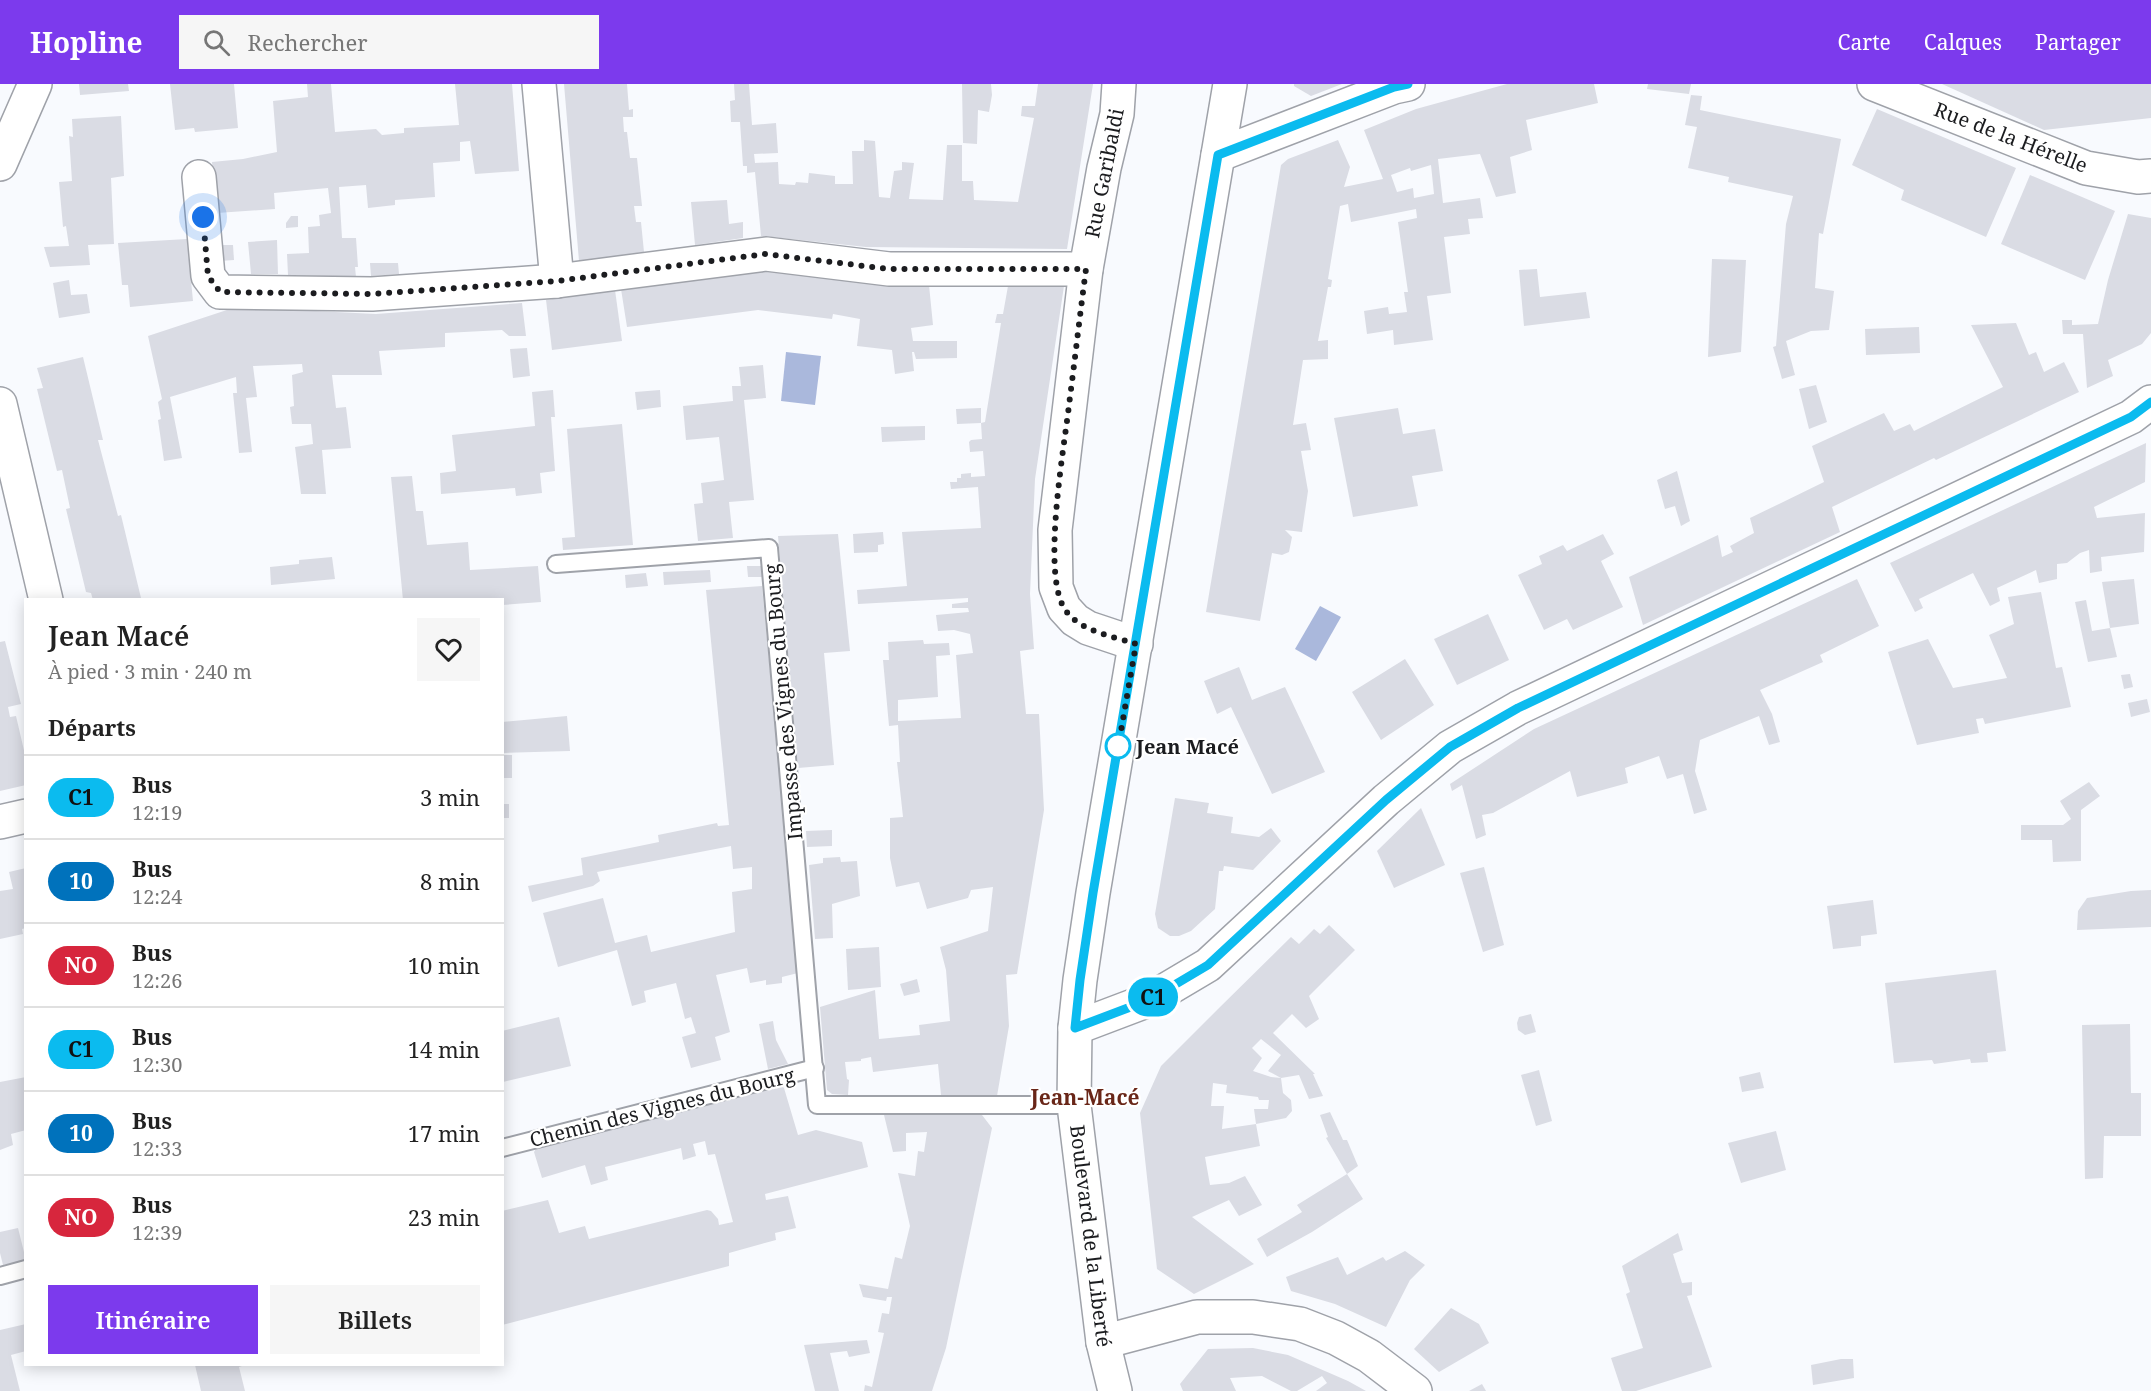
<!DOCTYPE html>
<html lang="fr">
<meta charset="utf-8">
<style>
:root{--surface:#fff;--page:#f6f6f6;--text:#222;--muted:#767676;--line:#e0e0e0;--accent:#7c3aed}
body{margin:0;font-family:"Noto Serif",serif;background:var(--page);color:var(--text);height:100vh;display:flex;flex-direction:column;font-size:22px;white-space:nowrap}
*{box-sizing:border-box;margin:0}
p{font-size:20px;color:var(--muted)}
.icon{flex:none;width:33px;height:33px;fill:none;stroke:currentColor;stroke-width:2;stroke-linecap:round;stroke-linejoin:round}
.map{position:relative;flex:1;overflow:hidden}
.details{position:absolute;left:24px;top:514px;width:480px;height:768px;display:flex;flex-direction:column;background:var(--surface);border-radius:0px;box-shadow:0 3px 15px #0003}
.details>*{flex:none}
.badge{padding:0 12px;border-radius:20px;font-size:21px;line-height:39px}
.you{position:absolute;width:30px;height:30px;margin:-15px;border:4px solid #fff;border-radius:50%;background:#1a73e8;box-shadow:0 0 0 9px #1a73e833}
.map>.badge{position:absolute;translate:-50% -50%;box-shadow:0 0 0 3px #fff}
h2{padding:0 24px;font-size:22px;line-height:54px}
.round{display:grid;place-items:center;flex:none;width:63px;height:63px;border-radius:0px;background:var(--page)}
.overview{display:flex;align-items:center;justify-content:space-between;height:102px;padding:0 24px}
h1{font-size:28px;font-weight:600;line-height:45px}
.button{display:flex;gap:12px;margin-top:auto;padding:12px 24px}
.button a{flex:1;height:69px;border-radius:0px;background:var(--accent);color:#fff;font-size:24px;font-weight:600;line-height:69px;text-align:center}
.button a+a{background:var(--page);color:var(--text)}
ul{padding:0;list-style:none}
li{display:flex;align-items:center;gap:18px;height:84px;padding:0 24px;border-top:2px solid var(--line)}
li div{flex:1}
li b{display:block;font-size:22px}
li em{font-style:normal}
li .badge{min-width:66px;font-weight:700;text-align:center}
header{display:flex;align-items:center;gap:36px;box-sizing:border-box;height:84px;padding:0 30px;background:var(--accent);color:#fff}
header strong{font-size:28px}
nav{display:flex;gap:33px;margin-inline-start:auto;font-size:21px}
.search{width:420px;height:54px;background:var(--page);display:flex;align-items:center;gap:15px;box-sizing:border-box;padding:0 21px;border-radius:0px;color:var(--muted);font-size:22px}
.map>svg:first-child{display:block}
.water{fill:#aab8dc}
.building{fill:#dadce4;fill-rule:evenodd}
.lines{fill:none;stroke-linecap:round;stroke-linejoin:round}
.lane-casing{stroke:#9fa2a9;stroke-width:20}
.street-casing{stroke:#9fa2a9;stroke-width:36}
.primary-casing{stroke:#9fa2a9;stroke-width:36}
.lane{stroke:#fff;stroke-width:16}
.street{stroke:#fff;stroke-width:33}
.primary{stroke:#fff;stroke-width:33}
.line-casing{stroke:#fff;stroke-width:14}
.line{stroke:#0bbbef;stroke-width:9}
.walk{stroke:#1b1c1f;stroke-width:6;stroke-dasharray:0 10.8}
.stop-dot{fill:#fff;stroke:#0bbbef;stroke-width:3}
.labels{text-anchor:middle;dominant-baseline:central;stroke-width:4.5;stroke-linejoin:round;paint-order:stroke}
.street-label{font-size:20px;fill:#1b1c1f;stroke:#fff}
.stop-label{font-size:20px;font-weight:bold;fill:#1b1c1f;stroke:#fff;text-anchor:start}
.neighbourhood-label{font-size:21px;font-weight:bold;fill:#692618;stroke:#fff}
</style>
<header>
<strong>Hopline</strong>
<div class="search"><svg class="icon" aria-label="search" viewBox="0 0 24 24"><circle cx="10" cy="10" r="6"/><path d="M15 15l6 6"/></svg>Rechercher</div>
<nav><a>Carte</a><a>Calques</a><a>Partager</a></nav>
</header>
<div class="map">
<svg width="2151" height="1307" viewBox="0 0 2151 1307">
<rect width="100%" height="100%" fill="#f8fafe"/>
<g class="water">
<polygon points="786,268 821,272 815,321 781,317"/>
<polygon points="1320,522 1341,533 1316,577 1295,565"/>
</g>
<g class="building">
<polygon points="79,0 128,0 129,7 80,11"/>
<polygon points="170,0 234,0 238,44 195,48 194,44 175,46"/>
<polygon points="307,0 331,0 335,48 376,45 382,51 404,49 404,44 459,41 455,0 512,0 519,87 475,90 470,57 460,58 460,77 433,79 435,113 395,116 395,121 368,124 366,101 339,103 342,154 356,154 358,183 355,183 356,193 288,191 287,170 309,169 308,143 320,142 319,131 331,129 328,104 274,109 275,125 217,129 212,78 243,75 277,68 273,17 308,13"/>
<polygon points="564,0 627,0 629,26 633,25 633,33 623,33 624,48 627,48 630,74 637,74 642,122 634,122 636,138 641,138 644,168 579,177"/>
<polygon points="734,0 749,0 752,41 776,39 778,69 754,70 755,79 778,78 779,100 795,101 796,98 808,99 809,89 835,92 835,100 853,100 852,67 864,67 864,56 875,57 879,113 890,114 894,87 902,86 902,78 914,79 909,115 943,116 947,61 962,61 962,97 973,97 974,116 1018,118 1034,34 1021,32 1022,22 1035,22 1038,0 1093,0 1067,165 866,163 761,152 755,88 747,89 747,82 743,82 740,38 731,38 730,17 735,16"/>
<polygon points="962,0 991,0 992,11 989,28 978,26 977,60 963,59"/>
<polygon points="1294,0 1342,0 1311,12 1294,2"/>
<path d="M 1507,0 L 1594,0 L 1598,19 L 1526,36 L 1532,66 L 1510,73 L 1516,109 L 1496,113 L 1480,70 L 1438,75 L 1443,119 L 1480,114 L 1483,134 L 1468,135 L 1470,150 L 1444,153 L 1451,209 L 1427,212 L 1433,256 L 1394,261 L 1393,246 L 1367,250 L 1364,227 L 1388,223 L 1389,230 L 1407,228 L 1404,208 L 1408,208 L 1398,138 L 1417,134 L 1416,125 L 1351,138 L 1348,120 L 1340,122 L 1328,195 L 1332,196 L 1331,203 L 1328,203 L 1318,257 L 1328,256 L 1328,275 L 1303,276 L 1293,341 L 1306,339 L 1311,366 L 1301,367 L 1308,407 L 1302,448 L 1285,446 L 1292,453 L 1289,468 L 1282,471 L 1272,469 L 1260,537 L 1206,528 L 1281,81 L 1288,75 L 1338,56 L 1350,83 L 1344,103 L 1383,95 L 1364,46 L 1416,25 ZM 1431,81 L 1434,110 L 1414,114 L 1413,104 L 1397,108 L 1391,91 L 1410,84 L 1411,87 Z"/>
<polygon points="1648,0 1691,0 1689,10 1647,5"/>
<polygon points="1942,0 2151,0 2151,34 2044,46"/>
<polygon points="1691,11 1702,12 1700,26 1841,55 1823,150 1819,149 1815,204 1834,207 1829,246 1811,247 1786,257 1795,291 1782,295 1773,263 1776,262 1786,140 1793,112 1728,98 1729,93 1688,84 1697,43 1685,41"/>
<polygon points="1877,25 2016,84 1986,153 1901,116 1904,106 1852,81"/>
<polygon points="121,32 124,92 111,94 114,160 88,161 90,181 50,183 44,163 69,162 66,142 63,143 59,98 72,97 69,52 73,53 72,35"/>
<polygon points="2030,91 2115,127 2085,196 2001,160"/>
<polygon points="727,116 729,140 743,138 743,154 695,161 691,118"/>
<polygon points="2128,130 2151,134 2151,249 2142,260 2108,276 2113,292 2087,304 2083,250 2063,250 2062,236 2072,236 2072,241 2098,240 2108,196"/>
<polygon points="291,132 298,132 298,143 286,144 286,139"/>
<polygon points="187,155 193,217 130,223 128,201 122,201 118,159"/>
<polygon points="277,156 278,190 251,190 248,158"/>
<polygon points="219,161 233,161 234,176 220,177"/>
<polygon points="1712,175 1746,176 1741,268 1708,273"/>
<polygon points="370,179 398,179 399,190 371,192"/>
<polygon points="755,185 929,201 933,241 911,244 913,257 957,257 957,274 916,275 914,268 912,268 914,287 895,290 892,266 857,262 860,235 833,230 832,235 758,226 627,243 621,205"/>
<polygon points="1537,185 1540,213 1586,208 1590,234 1524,242 1519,186"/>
<polygon points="69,196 71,211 87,210 90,229 59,234 53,199"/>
<polygon points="1008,202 1064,202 1035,395 1030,510 1034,565 1020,567 1026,630 1039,630 1044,726 1017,890 1006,891 1009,942 997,1012 941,1011 938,980 873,988 871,973 861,975 861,977 845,978 847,995 849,996 848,1011 832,1010 827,1006 820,923 875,906 879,955 920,951 919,941 950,937 946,886 940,863 988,847 993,803 971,806 968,814 927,825 919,798 896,803 890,774 890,734 903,733 897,678 900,678 898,641 889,642 883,576 889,576 888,558 923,556 924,560 949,559 950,571 936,572 938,613 898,616 898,637 961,634 956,571 973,569 970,550 954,546 938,547 936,531 969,528 968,524 952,524 952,520 968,518 968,514 858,520 857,506 907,502 902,448 981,444 978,403 951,405 950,398 957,398 957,394 961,394 961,390 971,389 971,393 985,392 983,367 970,368 969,358 971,356 982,355 981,339 985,338 1001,239 995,239 997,230 1003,230"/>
<polygon points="615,206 622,257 552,266 546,216"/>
<polygon points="522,219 526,252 509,252 502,246 445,249 445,263 379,267 382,291 332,291 336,324 346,323 351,364 322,366 326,410 301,410 295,363 313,360 311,340 292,340 290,323 294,322 292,291 303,288 302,280 253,282 257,313 246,314 252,368 239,369 233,309 237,309 236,293 170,313 182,374 164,377 158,336 161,335 158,318 162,315 148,252 236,223 376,230"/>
<polygon points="2016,239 2029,271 2036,268 2044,288 2064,278 2079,308 1936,376 1934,374 1832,423 1840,448 1643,541 1629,493 1718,451 1722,473 1733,468 1730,462 1754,449 1750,434 1824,398 1812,362 1884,329 1894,347 1910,340 1914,347 2003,303 1971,241"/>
<polygon points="1919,243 1920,269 1866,271 1865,245"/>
<polygon points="527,264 530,292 513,294 510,265"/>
<polygon points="83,273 103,356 98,356 118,432 121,431 141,514 133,516 93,516 91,509 86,508 66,425 70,424 62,386 57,387 37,305 43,304 37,284"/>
<polygon points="763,281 766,314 744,316 754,416 729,418 733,454 698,457 694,420 703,419 701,399 724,396 719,353 686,356 683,322 733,317 732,302 741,302 739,283"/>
<polygon points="1816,301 1827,338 1809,345 1799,305"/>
<polygon points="553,306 555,333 551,333 555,387 540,389 542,409 516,412 515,404 441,410 440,389 456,387 452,351 535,342 532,308"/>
<polygon points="660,306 661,323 637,326 635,308"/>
<polygon points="981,324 981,339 957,340 956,325"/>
<polygon points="1398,324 1403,350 1435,345 1443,387 1412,392 1418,422 1353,433 1334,334"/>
<polygon points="622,340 633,461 563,466 562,454 575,453 567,345"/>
<polygon points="925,342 925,356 882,358 881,343"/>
<polygon points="2146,359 2145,398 2094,423 2097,434 2145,429 2144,468 2101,473 2102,487 2090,489 2089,466 2080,469 2067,479 2057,480 2057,495 2039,499 2036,486 1997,504 2000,517 1990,522 1973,489 1919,515 1923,524 1915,528 1890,479"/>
<polygon points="1677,387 1690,437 1681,442 1675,422 1665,425 1657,396"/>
<polygon points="412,392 416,427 423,427 427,461 468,458 470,486 538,482 541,518 502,521 502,516 403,516 391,393"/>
<polygon points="883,448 884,460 878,461 878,468 854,469 853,450"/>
<polygon points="838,450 850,567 824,569 834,681 798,684 778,452"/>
<polygon points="1603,450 1614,470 1601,477 1623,523 1573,546 1567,535 1544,546 1518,491 1542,480 1539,472 1563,461 1567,467"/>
<polygon points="332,473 335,495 271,501 270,483 299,480 299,476"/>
<polygon points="747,482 761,482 762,493 748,493"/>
<polygon points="710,486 711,498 664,501 663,488"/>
<polygon points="646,489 648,502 626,504 625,491"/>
<polygon points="1857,495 1879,542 1820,571 1823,578 1760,606 1772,630 1780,658 1769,661 1759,632 1700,656 1695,687 1707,726 1694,730 1683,690 1667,695 1659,672 1625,684 1628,699 1577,713 1570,687 1493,729 1482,731 1486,751 1476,755 1462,701 1452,707 1450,700 1534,645"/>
<polygon points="2134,495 2139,540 2110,544 2102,498"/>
<polygon points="762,502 798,889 782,893 782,899 766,901 766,896 750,899 747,884 716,891 730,948 715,953 721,976 691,984 682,953 696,949 691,933 685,935 676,899 644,907 646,918 632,922 617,866 558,883 543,829 603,814 615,859 647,851 651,868 735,848 732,808 752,805 752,783 733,785 731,762 597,788 600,797 593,802 532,818 528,802 583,791 581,774 659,758 658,751 717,739 718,742 729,741 706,506"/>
<polygon points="2041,508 2056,584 2062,583 2071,623 1985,640 1983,634 1976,635 1979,649 1917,661 1888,568 1928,555 1953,604 2007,594 1989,551 2014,540 2008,513"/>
<polygon points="2086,516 2092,547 2110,544 2117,573 2088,578 2075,518"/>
<polygon points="1488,530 1509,576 1457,601 1434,555"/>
<polygon points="5,557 21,620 8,623 10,633 16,632 26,675 26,701 0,707 0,558"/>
<polygon points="1405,575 1434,621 1381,656 1352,608"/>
<polygon points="1239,583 1252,616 1285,603 1325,688 1272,710 1231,623 1217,630 1204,597"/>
<polygon points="2130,590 2133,603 2124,605 2121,591"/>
<polygon points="2147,615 2150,628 2131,633 2128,619"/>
<polygon points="567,632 570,667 503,669 502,638"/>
<rect x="502" y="671" width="10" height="23"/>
<polygon points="2089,698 2100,712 2081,726 2081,777 2053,778 2052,756 2021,756 2021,741 2063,741 2071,735 2060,717"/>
<polygon points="1175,714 1209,719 1207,729 1233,733 1231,749 1259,753 1271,744 1281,757 1253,786 1224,782 1223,787 1219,787 1215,825 1191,847 1179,852 1170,852 1158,844 1155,830"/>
<rect x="502" y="720" width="7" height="14"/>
<polygon points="1421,724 1445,781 1394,804 1377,767"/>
<polygon points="832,746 832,762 807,763 806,747"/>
<polygon points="840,773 841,778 857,777 860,812 832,820 833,854 815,855 809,781 823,779 823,774"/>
<polygon points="1484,783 1504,861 1483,868 1460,789"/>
<polygon points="26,784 26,844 22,845 23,850 0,855 0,807 13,805 9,788"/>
<polygon points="2151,806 2151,843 2077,846 2078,827 2087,814 2131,807"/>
<polygon points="1873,816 1877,850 1861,852 1861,862 1833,865 1827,822"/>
<path d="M 1329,841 L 1355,866 L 1309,912 L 1319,935 L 1306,944 L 1292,930 L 1273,949 L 1315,990 L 1313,990 L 1323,1012 L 1309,1015 L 1299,991 L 1281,994 L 1283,1009 L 1291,1016 L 1292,1027 L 1286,1034 L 1256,1040 L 1254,1025 L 1268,1025 L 1269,1016 L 1259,1016 L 1258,1013 L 1226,1009 L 1227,1001 L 1213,999 L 1211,1022 L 1224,1022 L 1222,1045 L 1256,1040 L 1260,1062 L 1205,1073 L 1210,1101 L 1229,1099 L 1245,1092 L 1262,1121 L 1239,1132 L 1229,1116 L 1192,1133 L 1254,1180 L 1194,1210 L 1157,1185 L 1140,1029 L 1161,982 L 1218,925 L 1291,853 L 1299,860 L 1314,845 L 1320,850 ZM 1261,955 L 1281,971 L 1268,987 L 1281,994 L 1271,993 L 1253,987 L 1262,974 L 1252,964 Z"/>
<polygon points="879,863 881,903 848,906 846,865"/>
<polygon points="1996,886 2006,967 1987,969 1988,978 1971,979 1970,975 1934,980 1932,976 1894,979 1885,899"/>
<polygon points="917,895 920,908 904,912 900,900"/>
<polygon points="1531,930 1536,948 1525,951 1518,946 1517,939 1519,933"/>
<polygon points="559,933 571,982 503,998 502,947"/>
<polygon points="773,937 776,956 788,980 768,985 759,940"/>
<polygon points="2130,940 2131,1009 2141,1009 2141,1052 2104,1052 2103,1094 2085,1095 2082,941"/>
<polygon points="1539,986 1552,1037 1536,1042 1521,991"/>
<polygon points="1760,988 1764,1004 1742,1008 1739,993"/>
<polygon points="26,993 26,1046 11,1050 13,1061 0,1066 0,998"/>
<polygon points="780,1000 784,1004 798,1051 816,1046 862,1058 868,1083 765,1110 766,1116 788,1112 796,1144 775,1149 776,1156 729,1169 729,1182 502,1241 502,1127 548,1116 559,1149 585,1142 589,1155 707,1126 711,1127 718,1135 719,1141 733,1138 715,1070 708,1071 705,1057 693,1060 696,1072 683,1076 681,1064 605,1083 608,1096 591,1101 585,1081 542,1094 534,1068 537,1063"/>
<polygon points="1330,1028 1343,1056 1347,1056 1358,1082 1347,1090 1326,1054 1328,1053 1320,1031"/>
<polygon points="884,1031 982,1031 992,1044 946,1264 932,1307 864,1307 865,1301 872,1303 884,1249 878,1248 882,1229 889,1230 892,1213 887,1213 886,1217 863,1213 859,1200 888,1205 895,1173 902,1175 910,1142 898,1089 915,1092 918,1067 924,1068 927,1048 906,1049 906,1067 893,1068"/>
<polygon points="1776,1047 1786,1086 1741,1099 1728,1059"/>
<polygon points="1347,1090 1363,1115 1312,1148 1267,1173 1257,1155 1302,1128 1297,1121"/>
<polygon points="18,1144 26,1176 3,1181 0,1169 0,1148"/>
<polygon points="1678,1149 1683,1166 1673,1170 1682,1199 1692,1198 1692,1211 1687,1212 1712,1283 1636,1307 1622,1307 1611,1274 1643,1264 1626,1210 1630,1208 1622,1182"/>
<polygon points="1405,1167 1425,1181 1410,1196 1386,1243 1335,1220 1291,1207 1286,1193 1338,1173 1347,1191 1383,1173 1386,1177"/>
<polygon points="1451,1224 1479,1240 1489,1259 1439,1288 1414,1265"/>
<polygon points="26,1240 26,1267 11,1271 20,1307 0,1307 0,1246"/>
<polygon points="867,1256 870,1269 849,1273 847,1267 830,1269 839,1307 815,1307 804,1261"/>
<polygon points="1253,1264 1288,1271 1348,1297 1366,1307 1316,1307 1327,1299 1322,1292 1297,1307 1291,1307 1262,1292 1230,1294 1236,1307 1183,1307 1180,1300 1208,1265"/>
<polygon points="1841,1275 1853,1275 1854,1294 1813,1301 1811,1281"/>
<polygon points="195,1281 245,1281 239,1283 245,1307 201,1307"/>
<polygon points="1482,1300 1486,1307 1469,1307"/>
</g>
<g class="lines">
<defs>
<g id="lane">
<polyline points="556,480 769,464 817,1021 1074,1021"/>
<polyline points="502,1064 815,984"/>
<polyline points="0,1192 26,1185"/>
</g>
<g id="street">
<polyline points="539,0 557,197"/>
<polyline points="1119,0 1117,30 1104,84 1086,185 1055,446 1056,503 1064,524 1075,536 1088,544 1136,560"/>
<polyline points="1874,0 2086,84 2138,93 2151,92"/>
<polyline points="1218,71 1394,3 1408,0"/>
<polyline points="0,80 35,0"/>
<polyline points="199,93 208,192 220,208 372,210 557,197 766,170 889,185 1086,185"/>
<polyline points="0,320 46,516"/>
<polyline points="0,738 26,732"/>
<polyline points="1075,944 1149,916 1208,881 1386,716 1450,663 1518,624 2131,333 2151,318"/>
<polyline points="1103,1258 1197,1233 1253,1233 1300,1240 1336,1254 1369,1272 1415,1307"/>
</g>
<polyline id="primary" points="1115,1307 1103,1258 1074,1021 1075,944 1080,896 1093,809 1230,0"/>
</defs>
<use href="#lane" class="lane-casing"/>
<use href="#street" class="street-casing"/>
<use href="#primary" class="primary-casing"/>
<use href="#lane" class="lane"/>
<use href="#street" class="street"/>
<use href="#primary" class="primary"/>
</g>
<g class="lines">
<defs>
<polyline id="line" points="1408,0 1394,3 1218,71 1093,809 1080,896 1075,944 1149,916 1208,881 1386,716 1450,663 1518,624 2131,333 2151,318"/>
</defs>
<use href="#line" class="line-casing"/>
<use href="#line" class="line"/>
<path class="walk" d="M 203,133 L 208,192 L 220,208 L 372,210 L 557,197 L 765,170 L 889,185 L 1086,185 C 1080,230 1075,275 1069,321 C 1064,365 1042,487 1064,524 C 1078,547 1112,552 1136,560 L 1117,670 L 1118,662"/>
</g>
<circle class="stop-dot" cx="1118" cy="662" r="12"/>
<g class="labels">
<g class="street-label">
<text transform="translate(2011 53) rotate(21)">Rue de la Hérelle</text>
<text transform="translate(1104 89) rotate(-79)">Rue Garibaldi</text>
<text transform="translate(783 618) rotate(-95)">Impasse des Vignes du Bourg</text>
<text transform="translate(662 1023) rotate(-14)">Chemin des Vignes du Bourg</text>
<text transform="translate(1091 1152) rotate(83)">Boulevard de la Liberté</text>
</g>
<g class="stop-label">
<text x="1136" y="662">Jean Macé</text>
</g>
<g class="neighbourhood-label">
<text x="1085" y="1013">Jean-Macé</text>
</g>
</g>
</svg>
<div class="you" style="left:203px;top:133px"></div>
<b class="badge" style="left:1153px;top:913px;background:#0bbbef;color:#111">C1</b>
<section class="details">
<div class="overview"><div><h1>Jean Macé</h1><p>À pied · 3 min · 240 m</p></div><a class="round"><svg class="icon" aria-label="heart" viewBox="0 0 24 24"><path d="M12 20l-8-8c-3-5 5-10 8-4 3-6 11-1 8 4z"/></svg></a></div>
<h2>Départs</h2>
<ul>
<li><span class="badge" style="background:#0bbbef;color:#111">C1</span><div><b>Bus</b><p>12:19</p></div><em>3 min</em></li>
<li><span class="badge" style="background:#0072bc;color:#fff">10</span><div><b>Bus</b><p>12:24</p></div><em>8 min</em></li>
<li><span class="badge" style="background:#d7263d;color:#fff">NO</span><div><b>Bus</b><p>12:26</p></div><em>10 min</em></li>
<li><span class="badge" style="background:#0bbbef;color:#111">C1</span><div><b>Bus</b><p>12:30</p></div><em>14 min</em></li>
<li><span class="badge" style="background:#0072bc;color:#fff">10</span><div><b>Bus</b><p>12:33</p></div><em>17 min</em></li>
<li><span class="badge" style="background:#d7263d;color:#fff">NO</span><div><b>Bus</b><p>12:39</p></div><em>23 min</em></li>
</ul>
<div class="button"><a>Itinéraire</a><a>Billets</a></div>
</section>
</div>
